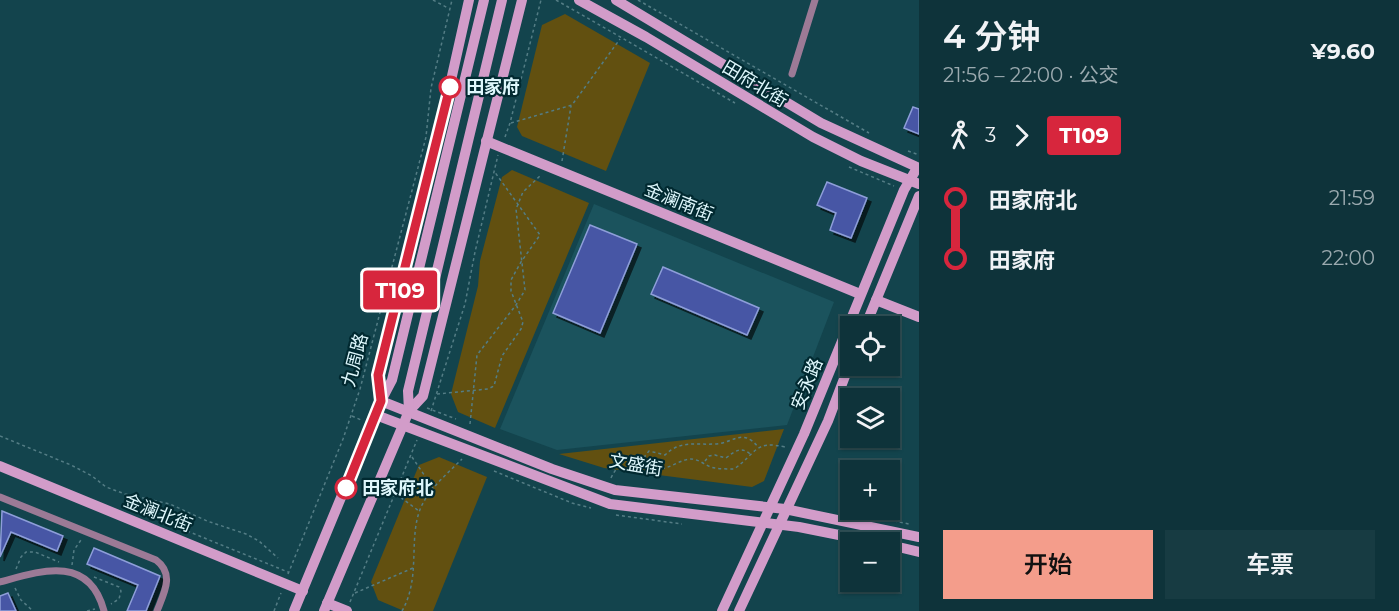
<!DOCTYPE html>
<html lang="zh">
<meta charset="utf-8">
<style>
:root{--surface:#0e333a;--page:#173b42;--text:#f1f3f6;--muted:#9baaaf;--line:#2e4e54;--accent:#f49d8b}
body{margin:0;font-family:Montserrat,"Noto Sans SC",sans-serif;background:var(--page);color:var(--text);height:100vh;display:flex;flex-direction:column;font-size:22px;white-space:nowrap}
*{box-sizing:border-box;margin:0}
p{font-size:20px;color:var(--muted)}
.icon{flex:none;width:33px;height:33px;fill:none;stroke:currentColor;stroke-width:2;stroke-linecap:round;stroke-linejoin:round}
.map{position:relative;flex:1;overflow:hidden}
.panel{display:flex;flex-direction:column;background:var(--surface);width:480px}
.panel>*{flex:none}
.badge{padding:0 12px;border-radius:4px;font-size:21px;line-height:39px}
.fabs{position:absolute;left:840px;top:316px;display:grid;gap:12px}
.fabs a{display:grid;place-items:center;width:60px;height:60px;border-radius:0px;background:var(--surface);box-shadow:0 2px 4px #0004,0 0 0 2px var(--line);font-size:30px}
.map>.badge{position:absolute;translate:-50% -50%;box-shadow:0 0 0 3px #fff}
.legs{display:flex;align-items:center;gap:9px;height:66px;padding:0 24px;font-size:20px}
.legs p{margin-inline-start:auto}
.summary{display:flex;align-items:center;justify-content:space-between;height:102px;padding:0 24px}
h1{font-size:33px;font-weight:600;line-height:45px}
.button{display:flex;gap:12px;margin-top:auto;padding:12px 24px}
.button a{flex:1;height:69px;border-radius:0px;background:var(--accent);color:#111;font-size:24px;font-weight:600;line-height:69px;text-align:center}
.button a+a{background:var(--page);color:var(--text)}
ul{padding:0 24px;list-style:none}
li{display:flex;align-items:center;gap:21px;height:60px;font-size:22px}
li i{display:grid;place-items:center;width:9px;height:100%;margin:0 8px;background:currentColor}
li i::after{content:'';width:15px;height:15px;margin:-8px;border:4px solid;border-radius:50%;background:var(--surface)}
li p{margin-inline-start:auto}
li:first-child i{background:linear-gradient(#0000 50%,currentColor 0)}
li:last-child i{background:linear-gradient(currentColor 50%,#0000 0)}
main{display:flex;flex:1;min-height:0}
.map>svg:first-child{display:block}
.built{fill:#1b535d}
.green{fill:#625010}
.building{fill:#4656a5;stroke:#8e9ed9;stroke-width:1.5;filter:url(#shadow)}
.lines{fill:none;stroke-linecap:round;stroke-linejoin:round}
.path{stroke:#547d85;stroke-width:1.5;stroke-dasharray:3 3;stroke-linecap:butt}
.street{stroke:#9c7a96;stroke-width:7}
.secondary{stroke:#d29cc9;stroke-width:10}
.line-1-casing{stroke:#fff;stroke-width:14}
.line-1{stroke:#d7263d;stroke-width:9}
.stop-1-dot{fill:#fff;stroke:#d7263d;stroke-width:3}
.labels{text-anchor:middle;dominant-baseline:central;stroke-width:4.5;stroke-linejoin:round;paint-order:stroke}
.street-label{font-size:18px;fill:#def7fc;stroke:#012930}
.stop-label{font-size:18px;font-weight:bold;fill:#def7fc;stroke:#012930;text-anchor:start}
</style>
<main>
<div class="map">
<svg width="919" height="611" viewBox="0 0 919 611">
<defs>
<filter id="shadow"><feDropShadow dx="4" dy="4" stdDeviation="0" flood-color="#0009"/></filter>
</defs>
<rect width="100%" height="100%" fill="#13444d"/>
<polygon class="built" points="594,204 834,302 787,425 557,450 500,429"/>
<g class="green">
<polygon points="565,14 650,63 606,171 522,136 517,127 542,25"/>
<polygon points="512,170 589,203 495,428 458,412 451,394 478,286 480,261 502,177"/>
<polygon points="784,429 764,481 752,487 604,468 559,454"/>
<polygon points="439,457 487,477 433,611 404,611 378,600 371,582 419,465"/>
</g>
<g class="building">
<polygon points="913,107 919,109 919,134 904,128"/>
<polygon points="827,182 867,198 851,238 830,230 836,213 817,205"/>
<polygon points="590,225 637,244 600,333 553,313"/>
<polygon points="663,267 759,308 747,335 651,294"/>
<polygon points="2,511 63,536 57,551 11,532 0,557"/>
<polygon points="94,548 160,576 146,611 127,611 138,585 87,564"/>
<polygon points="8,593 16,611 0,611 0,596"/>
</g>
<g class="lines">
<g class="path">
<polyline points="433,0 448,8"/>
<polyline points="556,0 735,103"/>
<polyline points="638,0 869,133"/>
<polyline points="511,123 572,105 620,39"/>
<polyline points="505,137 510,123 541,0"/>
<polyline points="908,151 919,155"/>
<polyline points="562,161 571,106"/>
<polyline points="849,167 894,186"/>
<polyline points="437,394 488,389 494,386 502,356 521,329 523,322 511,291 511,280 521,262 540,235 494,171"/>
<polyline points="427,408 456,419"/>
<polyline points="431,411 465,304 475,252 498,155"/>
<polyline points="352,416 361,420"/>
<polyline points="470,424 477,355 516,305 525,290 516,209 523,192 541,175"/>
<polyline points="0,436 71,465 92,476 106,487 125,494 170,504 207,521 246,534 259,541 278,558"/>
<polyline points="412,457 433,488"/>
<path d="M 705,461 L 709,456 L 715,455 L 726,458 C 735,451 741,446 750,454"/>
<path d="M 645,464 L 645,456 L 649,451 L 665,455 C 680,440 696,445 715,444 C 732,444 742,427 758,447"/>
<polyline points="494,471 572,503 591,508"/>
<path d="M 611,478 C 627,446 636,470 658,469 C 669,469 678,461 689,459 C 699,458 706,467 715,468 C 721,469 728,469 734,469 C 757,453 754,440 785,447"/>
<polyline points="396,494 419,511"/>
<polyline points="841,510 909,524"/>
<polyline points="616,515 682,524"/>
<polyline points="165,522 288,572"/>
<polyline points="72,565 74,550 81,540"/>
<polyline points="16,569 21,557 26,552 35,552 59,562"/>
<polyline points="288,574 343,439 360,389 426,137 431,88 452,0"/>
<polyline points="94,577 119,587 121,591 119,599 111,604"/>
<polyline points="15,588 21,600 33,611"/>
<polyline points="355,593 413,568"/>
<polyline points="350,602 417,440"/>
<polyline points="87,611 95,609"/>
<polyline points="274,611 281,593"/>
<path d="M 402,611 C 422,576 407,536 422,505 C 431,487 448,473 462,459"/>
</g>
<g class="street">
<polyline points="792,74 815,0"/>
<path d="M 0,497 L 156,560 C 175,574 164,593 157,611"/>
<path d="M 0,582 C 40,571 89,554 104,611"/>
</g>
<g class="secondary">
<polyline points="579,0 646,37 813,137 861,161 919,184"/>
<polyline points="616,0 821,123 919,168"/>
<polyline points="486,141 860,294"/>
<polyline points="876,300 919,317"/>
<polyline points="865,327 919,196"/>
<polyline points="381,400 378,375 439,134 469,0"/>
<polyline points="381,401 552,469 615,490 785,509 919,537"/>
<polyline points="409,411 423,396 522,0"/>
<polyline points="376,415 610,504 799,527 879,543"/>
<polyline points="0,466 303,591"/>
<polyline points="890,545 919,552"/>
<polyline points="327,603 347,611"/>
<polyline points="294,611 381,401 392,380 484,0"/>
<polyline points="324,611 409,411 408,391 502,0"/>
<polyline points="722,611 804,434 904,190 917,168"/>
<polyline points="739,611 828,421 850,363"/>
</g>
</g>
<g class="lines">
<defs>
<polyline id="line-1" points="346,488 381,401 378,375 450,87"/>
</defs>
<use href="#line-1" class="line-1-casing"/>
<use href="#line-1" class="line-1"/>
</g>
<g class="stop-1-dot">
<circle cx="450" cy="87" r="10"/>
<circle cx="346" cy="488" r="10"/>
</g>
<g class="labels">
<g class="street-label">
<text transform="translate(755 84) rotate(31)">田府北街</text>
<text transform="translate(679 202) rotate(22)">金澜南街</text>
<text transform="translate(355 360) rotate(-75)">九周路</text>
<text transform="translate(807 384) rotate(-68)">安永路</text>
<text transform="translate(636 465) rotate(10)">文盛街</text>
<text transform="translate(158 513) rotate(22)">金澜北街</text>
</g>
<g class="stop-label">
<text x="466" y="87">田家府</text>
<text x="362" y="488">田家府北</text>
</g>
</g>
</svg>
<div class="fabs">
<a><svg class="icon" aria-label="locate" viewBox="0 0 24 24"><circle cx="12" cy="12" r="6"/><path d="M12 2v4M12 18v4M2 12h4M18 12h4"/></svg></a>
<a><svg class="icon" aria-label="layers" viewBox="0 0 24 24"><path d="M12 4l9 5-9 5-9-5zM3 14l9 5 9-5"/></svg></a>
<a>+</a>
<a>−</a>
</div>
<b class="badge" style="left:400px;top:290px;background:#d7263d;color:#fff">T109</b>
</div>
<section class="panel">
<div class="summary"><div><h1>4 分钟</h1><p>21:56 – 22:00 · 公交</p></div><b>¥9.60</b></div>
<div class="legs"><svg class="icon" aria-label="walk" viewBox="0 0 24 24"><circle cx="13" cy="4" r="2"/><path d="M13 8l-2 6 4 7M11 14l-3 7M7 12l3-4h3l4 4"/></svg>3<svg class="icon" aria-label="forward" viewBox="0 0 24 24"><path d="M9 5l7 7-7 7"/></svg><b class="badge" style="background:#d7263d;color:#fff">T109</b></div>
<ul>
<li><i style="color:#d7263d"></i><b>田家府北</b><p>21:59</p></li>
<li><i style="color:#d7263d"></i><b>田家府</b><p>22:00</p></li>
</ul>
<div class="button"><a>开始</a><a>车票</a></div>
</section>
</main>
